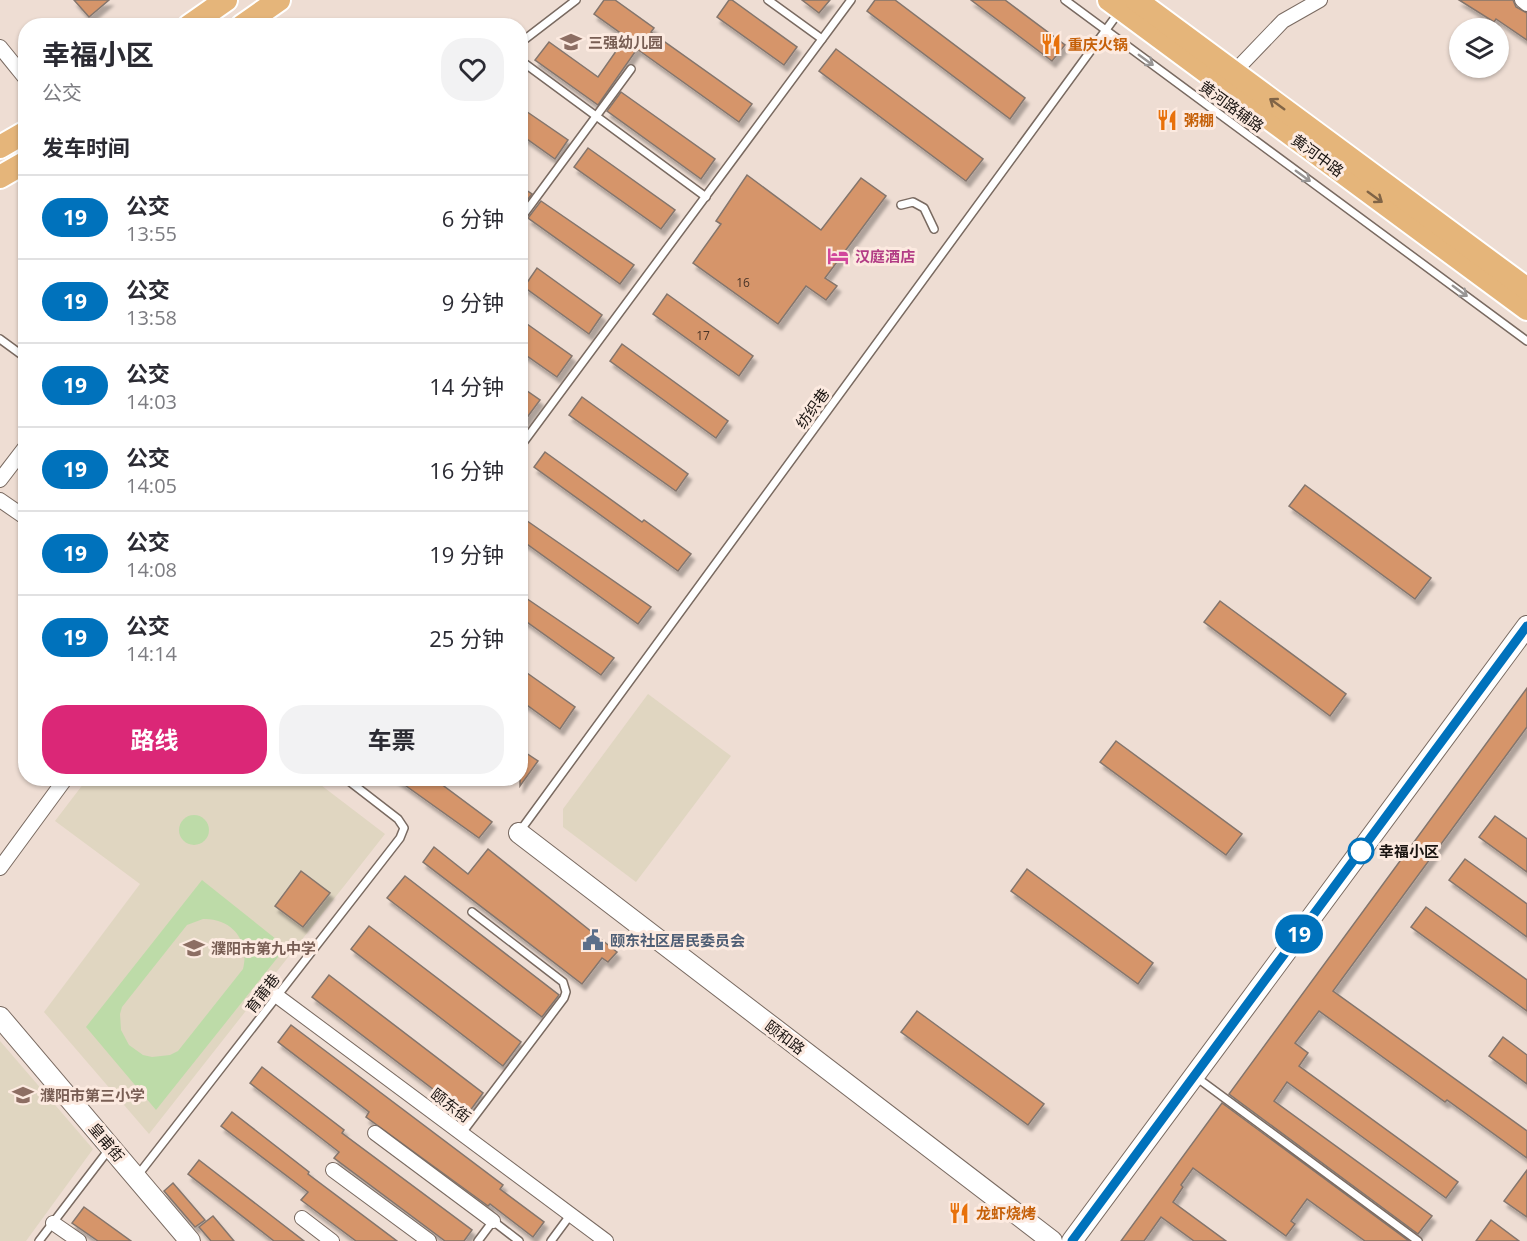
<!DOCTYPE html>
<html lang="zh">
<meta charset="utf-8">
<style>
:root{--surface:#fff;--page:#f2f2f3;--text:#2b2b33;--muted:#7c7c81;--line:#e1e1e2;--accent:#db2777}
body{margin:0;font-family:"Open Sans","Noto Sans SC",sans-serif;background:var(--page);color:var(--text);height:100vh;display:flex;flex-direction:column;font-size:22px;white-space:nowrap}
*{box-sizing:border-box;margin:0}
p{font-size:20px;color:var(--muted)}
.icon{flex:none;width:33px;height:33px;fill:none;stroke:currentColor;stroke-width:2;stroke-linecap:round;stroke-linejoin:round}
.map{position:relative;flex:1;overflow:hidden}
.sheet{position:absolute;left:18px;top:18px;width:510px;height:768px;display:flex;flex-direction:column;background:var(--surface);border-radius:24px;box-shadow:0 2px 4px #0004}
.sheet>*{flex:none}
.badge{padding:0 12px;border-radius:20px;font-size:21px;line-height:39px}
.fabs{position:absolute;left:1449px;top:18px;display:grid;gap:12px}
.fabs a{display:grid;place-items:center;width:60px;height:60px;border-radius:50%;background:var(--surface);box-shadow:0 2px 4px #0004;font-size:30px}
.map>.badge{position:absolute;translate:-50% -50%;box-shadow:0 0 0 3px #fff}
h2{padding:0 24px;font-size:22px;line-height:54px}
.round{display:grid;place-items:center;flex:none;width:63px;height:63px;border-radius:24px;background:var(--page)}
.headline{display:flex;align-items:center;justify-content:space-between;height:102px;padding:0 24px}
h1{font-size:28px;font-weight:700;line-height:45px}
.cta{display:flex;gap:12px;margin-top:auto;padding:12px 24px}
.cta a{flex:1;height:69px;border-radius:24px;background:var(--accent);color:#fff;font-size:24px;font-weight:700;line-height:69px;text-align:center}
.cta a+a{background:var(--page);color:var(--text)}
ul{padding:0;list-style:none}
li{display:flex;align-items:center;gap:18px;height:84px;padding:0 24px;border-top:2px solid var(--line)}
li div{flex:1}
li b{display:block;font-size:22px}
li em{font-style:normal}
li .badge{min-width:66px;font-weight:700;text-align:center}
.map>svg:first-child{display:block}
.education{fill:#e0d6c1}
.green{fill:#bddba8;fill-rule:evenodd}
.building{fill:#d6956a;stroke:#84756c;stroke-width:1.5;filter:url(#shadow)}
.lines{fill:none;stroke-linecap:round;stroke-linejoin:round}
.lane-casing{stroke:#796a61;stroke-width:10}
.street-casing{stroke:#796a61;stroke-width:16}
.secondary-casing{stroke:#796a61;stroke-width:22}
.primary-casing{stroke:#fff;stroke-width:26}
.lane{stroke:#fff;stroke-width:7}
.street{stroke:#fff;stroke-width:14}
.secondary{stroke:#fff;stroke-width:20}
.primary{stroke:#e5b57a;stroke-width:22}
.oneway{stroke:#989594}
.oneway2{stroke:#806446}
.line-casing{stroke:#fff;stroke-width:14}
.line{stroke:#0072bc;stroke-width:9}
.stop-dot{fill:#fff;stroke:#0072bc;stroke-width:3}
.labels{text-anchor:middle;dominant-baseline:central;stroke-width:6;stroke-linejoin:round;paint-order:stroke}
.number-label{font-size:12px;fill:#493427}
.education-label{font-size:15px;font-weight:bold;fill:#785e54;stroke:#fceae0;text-anchor:start}
.food-label{font-size:15px;font-weight:bold;fill:#c56008;stroke:#fceae0;text-anchor:start}
.street-label{font-size:15px;fill:#1a1411;stroke:#fceae0}
.hotel-label{font-size:15px;font-weight:bold;fill:#b23c85;stroke:#fceae0;text-anchor:start}
.stop-label{font-size:15px;font-weight:bold;fill:#1a1411;stroke:#fceae0;text-anchor:start}
.service-label{font-size:15px;font-weight:bold;fill:#4e5e75;stroke:#fceae0;text-anchor:start}
</style>
<div class="map">
<svg width="1527" height="1241" viewBox="0 0 1527 1241">
<defs>
<filter id="shadow"><feDropShadow dx="3.5" dy="6" stdDeviation="1.5" flood-color="#0004"/></filter>
</defs>
<rect width="100%" height="100%" fill="#eeddd3"/>
<g class="education">
<polygon points="648,694 731,756 636,882 563,827 563,809"/>
<polygon points="87,779 313,779 385,834 149,1134 44,1012 140,884 55,821"/>
<polygon points="0,1041 93,1149 26,1241 0,1241"/>
</g>
<g class="green">
<circle cx="194" cy="830" r="15"/>
<path d="M 202,880 L 286,947 L 156,1110 L 86,1027 ZM 203,919 C 232,918 250,941 243,969 L 178,1051 L 170,1055 L 152,1057 L 143,1055 L 129,1045 L 121,1030 L 120,1014 L 122,1007 L 187,925 Z"/>
</g>
<g class="building">
<polygon points="74,0 109,0 89,17"/>
<polygon points="604,0 615,0 654,28 651,32 752,104 739,122 637,49 598,105 535,60 549,42 598,77 626,37 594,14"/>
<polygon points="729,0 732,0 797,47 784,65 717,17"/>
<polygon points="802,0 830,0 819,13"/>
<polygon points="875,0 895,0 1025,98 1010,119 867,11"/>
<polygon points="971,0 1005,0 1065,45 1052,61"/>
<polygon points="1459,0 1513,0 1516,7 1527,13 1527,40 1496,19 1494,22"/>
<polygon points="836,49 983,159 966,181 819,71"/>
<polygon points="621,92 715,159 701,179 607,111"/>
<polygon points="520,107 568,140 555,159 520,134"/>
<polygon points="588,148 675,210 661,229 574,167"/>
<polygon points="747,175 821,230 861,178 886,196 825,278 837,286 826,300 806,286 778,324 693,263 721,224 716,221"/>
<polygon points="520,186 532,194 520,209"/>
<polygon points="541,201 634,265 620,284 528,218"/>
<polygon points="537,268 602,315 589,334 524,287"/>
<polygon points="667,294 753,356 739,376 653,314"/>
<polygon points="520,319 572,356 557,377 520,351"/>
<polygon points="622,344 728,421 716,438 610,361"/>
<polygon points="520,386 540,400 520,427"/>
<polygon points="582,397 688,474 676,491 569,415"/>
<polygon points="545,452 642,522 644,520 691,554 678,571 534,467"/>
<polygon points="1305,485 1431,578 1415,599 1289,506"/>
<polygon points="520,516 651,607 638,624 520,539"/>
<polygon points="520,594 614,658 601,675 520,617"/>
<polygon points="1220,601 1346,694 1330,716 1204,622"/>
<polygon points="520,668 575,707 560,729 520,700"/>
<polygon points="1527,688 1527,727 1333,991 1527,1131 1527,1158 1447,1100 1445,1102 1319,1011 1295,1043 1308,1053 1299,1066 1458,1182 1446,1198 1287,1082 1274,1101 1432,1216 1418,1234 1229,1094"/>
<polygon points="1116,741 1242,834 1226,855 1100,762"/>
<polygon points="520,749 538,761 520,786"/>
<polygon points="395,778 433,778 492,822 479,838"/>
<polygon points="1495,816 1527,839 1527,872 1479,837"/>
<polygon points="434,847 468,874 488,849 617,952 608,962 602,958 582,984 423,862"/>
<polygon points="1465,859 1527,904 1527,937 1449,880"/>
<polygon points="1027,869 1153,963 1138,984 1011,891"/>
<polygon points="301,871 330,893 303,927 275,906"/>
<polygon points="405,876 559,995 542,1017 387,898"/>
<polygon points="1426,907 1527,980 1527,1011 1411,927"/>
<polygon points="369,926 521,1042 503,1066 351,949"/>
<polygon points="329,975 483,1093 467,1115 312,997"/>
<polygon points="917,1011 1044,1104 1028,1125 901,1032"/>
<polygon points="291,1025 503,1185 500,1189 544,1222 533,1237 490,1204 488,1206 366,1117 369,1112 278,1042"/>
<polygon points="1503,1037 1527,1055 1527,1084 1489,1056"/>
<polygon points="262,1067 344,1130 342,1133 472,1230 464,1241 445,1241 334,1158 339,1152 250,1083"/>
<polygon points="1222,1103 1409,1241 1365,1241 1307,1199 1291,1221 1295,1224 1286,1236 1193,1168 1181,1185 1183,1187 1173,1202 1226,1241 1194,1241 1161,1217 1144,1241 1121,1241"/>
<polygon points="232,1112 309,1172 308,1174 397,1241 356,1241 301,1200 308,1192 221,1126"/>
<polygon points="199,1160 273,1217 304,1241 274,1241 188,1174"/>
<polygon points="1527,1170 1527,1217 1504,1201"/>
<polygon points="173,1183 205,1220 195,1227 164,1191"/>
<polygon points="84,1207 131,1241 98,1241 72,1223"/>
<polygon points="213,1216 234,1241 211,1241 199,1227"/>
<polygon points="1491,1220 1519,1241 1476,1241"/>
</g>
<g class="lines">
<defs>
<g id="lane">
<polyline points="768,0 822,39"/>
<polyline points="1065,0 1527,341"/>
<polyline points="520,43 576,0"/>
<polyline points="520,60 706,197"/>
<polyline points="901,205 913,202 924,208 934,229"/>
<polyline points="521,218 631,69"/>
<polyline points="0,339 26,358"/>
<polyline points="520,447 851,0"/>
<polyline points="520,831 1119,12"/>
<polyline points="1196,1077 1418,1241"/>
<polyline points="462,1133 564,998 566,992 563,982 472,912"/>
<polyline points="138,1175 400,838 404,828 398,819 345,778"/>
<polyline points="39,1241 110,1148"/>
<polyline points="478,1241 493,1221 519,1241"/>
<polyline points="551,1241 571,1214"/>
</g>
<g id="street">
<polyline points="1522,0 1527,4"/>
<polyline points="0,47 26,79"/>
<polyline points="1234,72 1283,21 1320,0"/>
<polyline points="0,480 26,446"/>
<polyline points="0,500 26,518"/>
<polyline points="0,868 66,778"/>
<polyline points="277,996 606,1241"/>
<polyline points="375,1133 493,1221"/>
<polyline points="333,1170 429,1241"/>
<polyline points="302,1218 332,1241"/>
<polyline points="53,1223 79,1241"/>
</g>
<g id="secondary">
<polyline points="519,833 1052,1241"/>
<polyline points="0,1017 190,1241"/>
<polyline points="1072,1241 1527,626"/>
</g>
<g id="primary">
<polyline points="1109,0 1527,309"/>
<polyline points="1136,0 1527,289"/>
<polyline points="189,26 226,0"/>
<polyline points="242,26 279,0"/>
<polyline points="0,147 26,132"/>
<polyline points="0,177 26,162"/>
</g>
</defs>
<use href="#lane" class="lane-casing"/>
<use href="#street" class="street-casing"/>
<use href="#secondary" class="secondary-casing"/>
<use href="#primary" class="primary-casing"/>
<use href="#lane" class="lane"/>
<use href="#street" class="street"/>
<use href="#secondary" class="secondary"/>
<use href="#primary" class="primary"/>
</g>
<defs><path id="oneway-shaft" d="M-6 0H5M1.5-3L5.5 0L1.5 3" fill="none" stroke-width="1.6" stroke-linecap="round" stroke-linejoin="round" transform="scale(1.5)"/></defs>
<g class="oneway">
<use href="#oneway-shaft" transform="translate(1146 60) rotate(36)"/>
<use href="#oneway-shaft" transform="translate(1303 176) rotate(36)"/>
<use href="#oneway-shaft" transform="translate(1460 291) rotate(36)"/>
</g>
<g class="oneway2">
<use href="#oneway-shaft" transform="translate(1277 104) rotate(-144)"/>
<use href="#oneway-shaft" transform="translate(1375 197) rotate(36)"/>
</g>
<g class="lines">
<defs>
<polyline id="line" points="1072,1241 1527,626"/>
</defs>
<use href="#line" class="line-casing"/>
<use href="#line" class="line"/>
</g>
<defs>
<symbol id="school-bare" viewBox="-9 -9 18 18"><path d="M0-5L7-2L0 1L-7-2ZM-4 1L0 2.5L4 1V4Q0 6-4 4Z" fill="#8d6e63" stroke="#fceae0" stroke-width="2.5" paint-order="stroke"/></symbol>
<symbol id="restaurant-bare" viewBox="-9 -9 18 18"><path d="M-5-6h1v4h1v-4h1v4h1v-4h1v5L-1.5 .5V6h-2V.5L-5-1ZM5-6V6H3V1.5H1.5Q1.5-4 5-6Z" fill="#e8710a" stroke="#fceae0" stroke-width="2.5" paint-order="stroke"/></symbol>
<symbol id="hotel-bare" viewBox="-9 -9 18 18"><path d="M-6-4.5h1.5V1H6V5H4.5V3h-9V5H-6ZM-4 0a1.8 1.8 0 1 1 3.6 0ZM.5 0V-2.5h3Q6-2.5 6 0Z" fill="#d1479c" stroke="#fceae0" stroke-width="2.5" paint-order="stroke"/></symbol>
<symbol id="civic-bare" viewBox="-9 -9 18 18"><path d="M-.6-6.5H3V-4.5H.6V-3L4-1V1h2V6H-6V1h2V-1L-.6-3ZM-1.2 2.5V6h2.4V2.5Z" fill="#5c6f8a" stroke="#fceae0" stroke-width="2.5" paint-order="stroke"/></symbol>
</defs>
<g fill-rule="evenodd">
<use href="#school-bare" x="556" y="27" width="30" height="30"/>
<use href="#restaurant-bare" x="1036" y="29" width="30" height="30"/>
<use href="#restaurant-bare" x="1152" y="105" width="30" height="30"/>
<use href="#hotel-bare" x="823" y="241" width="30" height="30"/>
<use href="#civic-bare" x="578" y="925" width="30" height="30"/>
<use href="#school-bare" x="179" y="933" width="30" height="30"/>
<use href="#school-bare" x="8" y="1080" width="30" height="30"/>
<use href="#restaurant-bare" x="944" y="1198" width="30" height="30"/>
</g>
<circle class="stop-dot" cx="1361" cy="851" r="12"/>
<g class="labels">
<g class="number-label">
<text x="743" y="282">16</text>
<text x="703" y="335">17</text>
</g>
<g class="education-label">
<text x="588" y="42">三强幼儿园</text>
<text x="211" y="948">濮阳市第九中学</text>
<text x="40" y="1095">濮阳市第三小学</text>
</g>
<g class="food-label">
<text x="1068" y="44">重庆火锅</text>
<text x="1184" y="120">粥棚</text>
<text x="976" y="1213">龙虾烧烤</text>
</g>
<g class="street-label">
<text transform="translate(1232 106) rotate(36)">黄河路辅路</text>
<text transform="translate(1318 155) rotate(36)">黄河中路</text>
<text transform="translate(812 408) rotate(-54)">纺织巷</text>
<text transform="translate(262 993) rotate(-52)">育莆巷</text>
<text transform="translate(785 1037) rotate(37)">颐和路</text>
<text transform="translate(451 1105) rotate(37)">颐东街</text>
<text transform="translate(107 1142) rotate(50)">皇甫街</text>
</g>
<g class="hotel-label">
<text x="855" y="256">汉庭酒店</text>
</g>
<g class="stop-label">
<text x="1379" y="851">幸福小区</text>
</g>
<g class="service-label">
<text x="610" y="940">颐东社区居民委员会</text>
</g>
</g>
</svg>
<div class="fabs">
<a><svg class="icon" aria-label="layers" viewBox="0 0 24 24"><path d="M12 4l9 5-9 5-9-5zM3 14l9 5 9-5"/></svg></a>
</div>
<b class="badge" style="left:1299px;top:934px;background:#0072bc;color:#fff">19</b>
<section class="sheet">
<div class="headline"><div><h1>幸福小区</h1><p>公交</p></div><a class="round"><svg class="icon" aria-label="heart" viewBox="0 0 24 24"><path d="M12 20l-8-8c-3-5 5-10 8-4 3-6 11-1 8 4z"/></svg></a></div>
<h2>发车时间</h2>
<ul>
<li><span class="badge" style="background:#0072bc;color:#fff">19</span><div><b>公交</b><p>13:55</p></div><em>6 分钟</em></li>
<li><span class="badge" style="background:#0072bc;color:#fff">19</span><div><b>公交</b><p>13:58</p></div><em>9 分钟</em></li>
<li><span class="badge" style="background:#0072bc;color:#fff">19</span><div><b>公交</b><p>14:03</p></div><em>14 分钟</em></li>
<li><span class="badge" style="background:#0072bc;color:#fff">19</span><div><b>公交</b><p>14:05</p></div><em>16 分钟</em></li>
<li><span class="badge" style="background:#0072bc;color:#fff">19</span><div><b>公交</b><p>14:08</p></div><em>19 分钟</em></li>
<li><span class="badge" style="background:#0072bc;color:#fff">19</span><div><b>公交</b><p>14:14</p></div><em>25 分钟</em></li>
</ul>
<div class="cta"><a>路线</a><a>车票</a></div>
</section>
</div>
